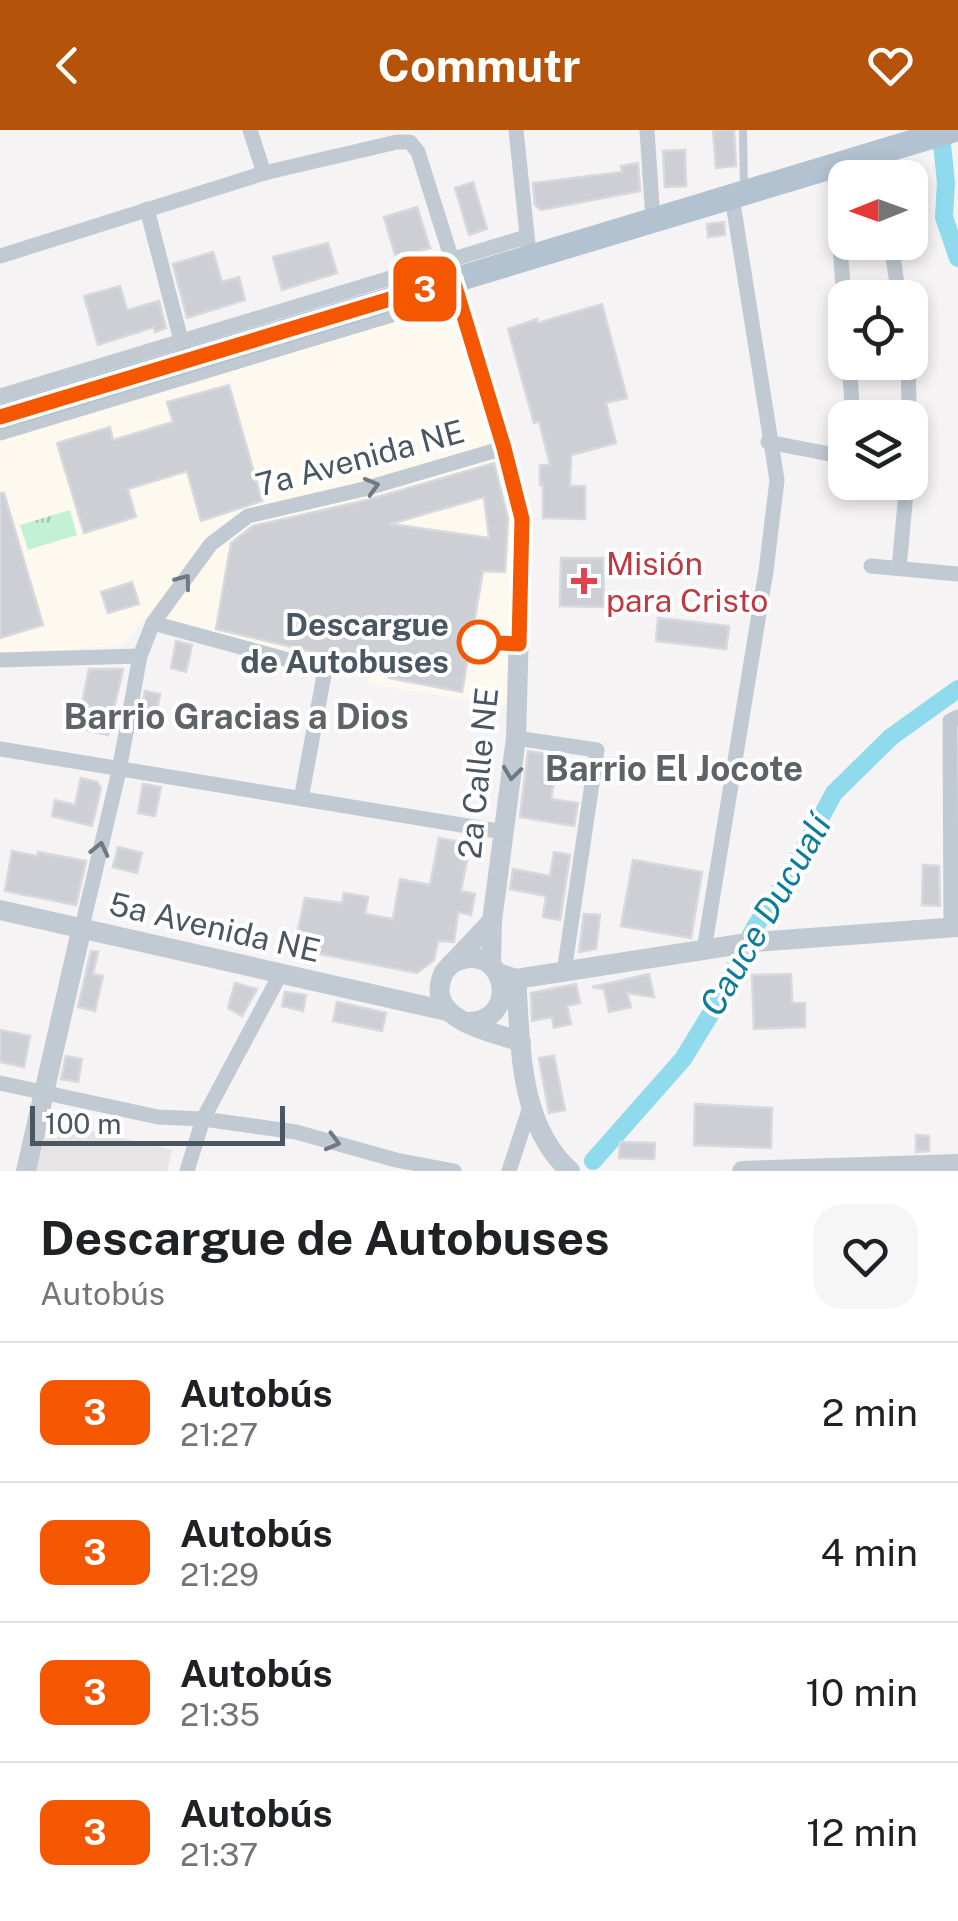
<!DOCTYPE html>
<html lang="es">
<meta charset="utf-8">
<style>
:root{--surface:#fff;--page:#f6f6f6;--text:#202124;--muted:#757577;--line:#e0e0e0;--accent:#b45309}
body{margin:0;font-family:"Public Sans",sans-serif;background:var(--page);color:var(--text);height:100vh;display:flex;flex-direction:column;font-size:38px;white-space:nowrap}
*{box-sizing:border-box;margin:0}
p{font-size:32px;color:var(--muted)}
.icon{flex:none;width:55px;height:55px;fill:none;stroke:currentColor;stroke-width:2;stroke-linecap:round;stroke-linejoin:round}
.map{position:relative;height:1041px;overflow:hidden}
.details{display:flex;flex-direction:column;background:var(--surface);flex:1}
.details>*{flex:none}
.badge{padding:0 20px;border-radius:15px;font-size:35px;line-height:65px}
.needle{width:65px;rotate:269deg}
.tools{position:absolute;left:828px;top:30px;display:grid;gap:20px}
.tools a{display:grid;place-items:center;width:100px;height:100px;border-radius:20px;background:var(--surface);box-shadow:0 5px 15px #0003;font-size:50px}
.scale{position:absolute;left:30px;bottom:25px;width:255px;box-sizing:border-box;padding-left:10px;border:5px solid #4a5661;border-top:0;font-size:28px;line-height:35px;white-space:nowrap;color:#4a5661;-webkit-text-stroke:8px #fff;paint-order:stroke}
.map>.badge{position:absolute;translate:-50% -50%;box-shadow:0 0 0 5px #fff}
.round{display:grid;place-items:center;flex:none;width:105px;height:105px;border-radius:30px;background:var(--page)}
.headline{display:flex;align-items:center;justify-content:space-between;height:170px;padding:0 40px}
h1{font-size:48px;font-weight:700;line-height:75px}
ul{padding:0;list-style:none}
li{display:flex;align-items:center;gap:30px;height:140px;padding:0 40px;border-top:2px solid var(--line)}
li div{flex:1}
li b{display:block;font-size:38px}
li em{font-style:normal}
li .badge{min-width:110px;font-weight:700;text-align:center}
header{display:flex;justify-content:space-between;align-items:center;height:130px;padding:0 40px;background:var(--accent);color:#fff;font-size:45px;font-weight:700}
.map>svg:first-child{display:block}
.commercial{fill:#fdf9ef}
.education{fill:#e6e4e5}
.park{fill:url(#park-tufts)}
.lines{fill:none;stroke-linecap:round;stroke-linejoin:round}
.canal{stroke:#90daee;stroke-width:18}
.building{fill:#cdcfd5;stroke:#d7d9de;stroke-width:2.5;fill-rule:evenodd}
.service{stroke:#c1cad2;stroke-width:8}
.minor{stroke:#c1cad2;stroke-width:15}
.tertiary{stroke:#c1cad2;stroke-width:20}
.primary{stroke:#b3c2d1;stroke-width:25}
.oneway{stroke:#6e7983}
.line-casing{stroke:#fff;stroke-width:22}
.line{stroke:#f55600;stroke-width:15}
.health-dot{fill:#e0444e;stroke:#fff;stroke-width:4}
.stop-dot{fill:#fff;stroke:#f55600;stroke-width:5}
.labels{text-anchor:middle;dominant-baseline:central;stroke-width:8;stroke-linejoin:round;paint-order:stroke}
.street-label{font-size:32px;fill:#4a5661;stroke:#fff}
.health-label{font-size:32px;fill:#be3a42;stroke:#fff;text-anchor:start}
.stop-label{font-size:32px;font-weight:bold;fill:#4a5661;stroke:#fff;text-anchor:end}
.neighbourhood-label{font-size:35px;font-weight:bold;fill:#5f6368;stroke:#fff}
.water-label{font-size:35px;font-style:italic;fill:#0c7c9b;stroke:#fff}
</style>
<header><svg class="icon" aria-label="back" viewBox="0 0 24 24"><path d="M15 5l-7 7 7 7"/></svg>Commutr<svg class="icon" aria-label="heart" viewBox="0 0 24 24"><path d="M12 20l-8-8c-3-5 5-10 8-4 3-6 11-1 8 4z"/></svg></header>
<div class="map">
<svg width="958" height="1041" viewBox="0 0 958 1041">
<defs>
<pattern id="park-tufts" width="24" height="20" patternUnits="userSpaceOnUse" patternTransform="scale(2.5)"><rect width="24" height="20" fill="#c3f1d5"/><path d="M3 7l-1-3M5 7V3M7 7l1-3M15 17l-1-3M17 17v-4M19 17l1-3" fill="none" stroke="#a0c6b0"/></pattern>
</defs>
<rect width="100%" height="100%" fill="#f5f3f3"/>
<polygon class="commercial" points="458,171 519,389 514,577 368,554 369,545 146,486 121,516 0,523 0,310"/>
<polygon class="education" points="49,990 172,1020 167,1041 36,1041"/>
<polygon class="park" points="70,380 77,405 28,420 20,395"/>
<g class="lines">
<g class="canal">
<polyline points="941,4 946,53 944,87 958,128"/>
<polyline points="593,1031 683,929 716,875 755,797 788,748 834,663 891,607 958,559"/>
</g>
</g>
<g class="building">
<polygon points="713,0 734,0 736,36 716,38"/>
<polygon points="685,20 686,56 665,57 663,21"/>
<polygon points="638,33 640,61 541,80 535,75 533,53 622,42 621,36"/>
<polygon points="473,52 487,99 469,105 455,58"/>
<polygon points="417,77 430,118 396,128 384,87"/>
<polygon points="724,92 725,105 708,107 707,94"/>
<polygon points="328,113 337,143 282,160 273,127"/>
<polygon points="213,122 222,152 239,147 245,170 187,188 173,134"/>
<polygon points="120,156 127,180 159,171 166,198 155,202 154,197 98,215 84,166"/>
<polygon points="602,174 627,268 606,273 616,313 571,325 570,356 585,356 585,389 543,388 543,355 540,355 540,335 550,335 539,291 534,293 508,199 537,189 538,193"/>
<polygon points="229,255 262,371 201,391 187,341 128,359 136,387 84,403 57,313 110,297 113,310 173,292 167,272"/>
<path d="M 494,333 L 508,388 L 505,442 L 483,441 L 462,562 L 389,548 L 388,540 L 216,499 L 231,413 L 253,396 L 367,370 ZM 484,367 L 489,408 L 390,394 Z"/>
<polygon points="0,363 4,363 43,495 0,508"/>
<polygon points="561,428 603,428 604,477 560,476"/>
<polygon points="132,452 139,474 108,483 101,462"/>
<polygon points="658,488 729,496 726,519 656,511"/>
<polygon points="176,511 192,515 186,542 171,538"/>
<polygon points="89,539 123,539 108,605 77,598"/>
<polygon points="145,561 160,564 156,586 141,583"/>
<polygon points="528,621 558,626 551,669 578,673 574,696 520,687"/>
<polygon points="81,648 97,652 101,658 92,696 52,686 55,670 75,675"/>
<polygon points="143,654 161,657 155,686 138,683"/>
<polygon points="439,708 470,714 461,761 475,764 471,785 458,782 454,812 438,811 434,830 417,843 294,819 305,768 342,773 344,763 368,767 365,784 393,789 400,749 430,755"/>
<polygon points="118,717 142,723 137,743 113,737"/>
<polygon points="12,721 37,726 38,722 86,731 76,775 5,761"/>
<polygon points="554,722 570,725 560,790 543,787 546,766 510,759 513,739 550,746"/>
<polygon points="633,730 702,742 691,808 621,796"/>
<polygon points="923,735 939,736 940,776 922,775"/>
<polygon points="584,784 600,785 596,819 579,822"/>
<polygon points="91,821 98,822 93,844 103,846 95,881 78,877"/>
<polygon points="649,844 654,867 627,863 631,877 609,882 604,859 592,857"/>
<polygon points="791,844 792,873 805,873 805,897 754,899 752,845"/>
<polygon points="235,853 257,859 242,886 228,878"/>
<polygon points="576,854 580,873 567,876 571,894 554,898 552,887 532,891 531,863"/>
<polygon points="285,862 306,865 303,881 282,876"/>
<polygon points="337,872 386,883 382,901 333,891"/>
<polygon points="0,900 30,906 24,937 0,932"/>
<polygon points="66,926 82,929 78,952 61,949"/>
<polygon points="554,926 565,980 549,983 539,928"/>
<polygon points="695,974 772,978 771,1018 694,1015"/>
<polygon points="916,1005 929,1006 929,1021 916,1022"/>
<polygon points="620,1012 655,1013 654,1029 619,1028"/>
</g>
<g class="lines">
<g class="service">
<polyline points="743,0 744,58"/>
<polyline points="478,512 515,514"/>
</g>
<g class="minor">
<polyline points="250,0 264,43"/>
<polyline points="516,0 528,114"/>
<polyline points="647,0 653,90"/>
<polyline points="879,22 883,48"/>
<polyline points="834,36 845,183"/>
<polyline points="147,79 183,218"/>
<polyline points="891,112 899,168"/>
<polyline points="0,126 264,43 397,12 410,12 418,22 458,149"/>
<polyline points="849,232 853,288"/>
<polyline points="908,232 910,313"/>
<polyline points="0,266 526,107"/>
<polyline points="0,303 458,165"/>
<polyline points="768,312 845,327"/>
<polyline points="871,436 958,444"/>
<polyline points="899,438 907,352"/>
<polyline points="153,493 325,540 301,669"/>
<polyline points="0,530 140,526"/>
<polyline points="516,608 597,620 564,842"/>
<polyline points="0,619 504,702"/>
<polyline points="82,797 119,641 140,526 153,493 211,414 248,386 364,359 504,318"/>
<polyline points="951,797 950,591 958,587"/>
<polyline points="704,820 766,441 777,350 732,67"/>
<polyline points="0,953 158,987 203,989 296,1002 396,1030 454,1041"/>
<polyline points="187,1041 203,989 281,843"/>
<polyline points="509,1041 530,977"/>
</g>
<g class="tertiary">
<polyline points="453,151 504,318 522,389 516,608 492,791 491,834"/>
<polyline points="0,780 447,881"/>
<path d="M 492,791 L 444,842 C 422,890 488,900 521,912"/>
<path d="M 451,834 C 505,805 524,892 467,892"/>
<polyline points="498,843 516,849 754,812 958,797"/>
<path d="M 516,849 C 521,915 518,994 570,1041"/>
<polyline points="26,1041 82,797"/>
<polyline points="742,1041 958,1034"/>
</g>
<polyline class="primary" points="0,287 953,0"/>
</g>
<defs><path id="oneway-chevron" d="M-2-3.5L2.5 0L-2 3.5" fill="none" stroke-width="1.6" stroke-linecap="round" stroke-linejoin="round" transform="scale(2.5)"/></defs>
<g class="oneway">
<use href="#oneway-chevron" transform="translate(372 356) rotate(-16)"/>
<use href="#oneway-chevron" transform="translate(184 451) rotate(-53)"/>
<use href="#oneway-chevron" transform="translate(512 643) rotate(97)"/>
<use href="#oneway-chevron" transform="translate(100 719) rotate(-77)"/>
<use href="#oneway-chevron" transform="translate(333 1012) rotate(15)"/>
</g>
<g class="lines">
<defs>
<polyline id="line" points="0,287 453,150 504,318 522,389 519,514 478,512"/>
</defs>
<use href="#line" class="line-casing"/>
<use href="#line" class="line"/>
</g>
<path class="health-dot" d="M579 436h10v10h10v10h-10v10h-10v-10h-10v-10h10z"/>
<circle class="stop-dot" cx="479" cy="512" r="20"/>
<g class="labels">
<g class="street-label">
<text transform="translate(360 328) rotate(-15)">7a Avenida NE</text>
<text transform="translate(478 643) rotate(-84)">2a Calle NE</text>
<text transform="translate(215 797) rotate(13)">5a Avenida NE</text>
</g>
<g class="health-label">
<text x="606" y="433">Misión<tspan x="606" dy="37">para Cristo</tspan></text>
</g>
<g class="stop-label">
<text x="449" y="494">Descargue<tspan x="449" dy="37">de Autobuses</tspan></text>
</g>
<g class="neighbourhood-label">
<text x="236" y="586">Barrio Gracias a Dios</text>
<text x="674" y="638">Barrio El Jocote</text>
</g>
<g class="water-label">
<text transform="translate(765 785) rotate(-60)">Cauce Ducualí</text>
</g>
</g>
</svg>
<div class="tools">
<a><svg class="needle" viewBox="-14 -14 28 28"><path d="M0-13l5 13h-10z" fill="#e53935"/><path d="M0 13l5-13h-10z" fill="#757577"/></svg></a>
<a><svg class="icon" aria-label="locate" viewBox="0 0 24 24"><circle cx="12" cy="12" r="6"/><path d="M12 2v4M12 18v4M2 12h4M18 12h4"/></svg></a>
<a><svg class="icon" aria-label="layers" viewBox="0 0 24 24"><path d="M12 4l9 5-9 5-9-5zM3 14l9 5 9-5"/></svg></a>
</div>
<div class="scale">100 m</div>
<b class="badge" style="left:425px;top:159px;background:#f55600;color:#fff">3</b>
</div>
<section class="details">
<div class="headline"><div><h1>Descargue de Autobuses</h1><p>Autobús</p></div><a class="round"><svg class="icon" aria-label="heart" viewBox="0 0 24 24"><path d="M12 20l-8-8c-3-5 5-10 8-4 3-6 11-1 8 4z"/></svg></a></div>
<ul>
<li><span class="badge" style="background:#f55600;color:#fff">3</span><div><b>Autobús</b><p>21:27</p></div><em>2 min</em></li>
<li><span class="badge" style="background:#f55600;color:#fff">3</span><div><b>Autobús</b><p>21:29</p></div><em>4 min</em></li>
<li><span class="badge" style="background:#f55600;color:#fff">3</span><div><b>Autobús</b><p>21:35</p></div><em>10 min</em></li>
<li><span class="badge" style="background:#f55600;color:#fff">3</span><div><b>Autobús</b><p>21:37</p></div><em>12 min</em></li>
</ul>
</section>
